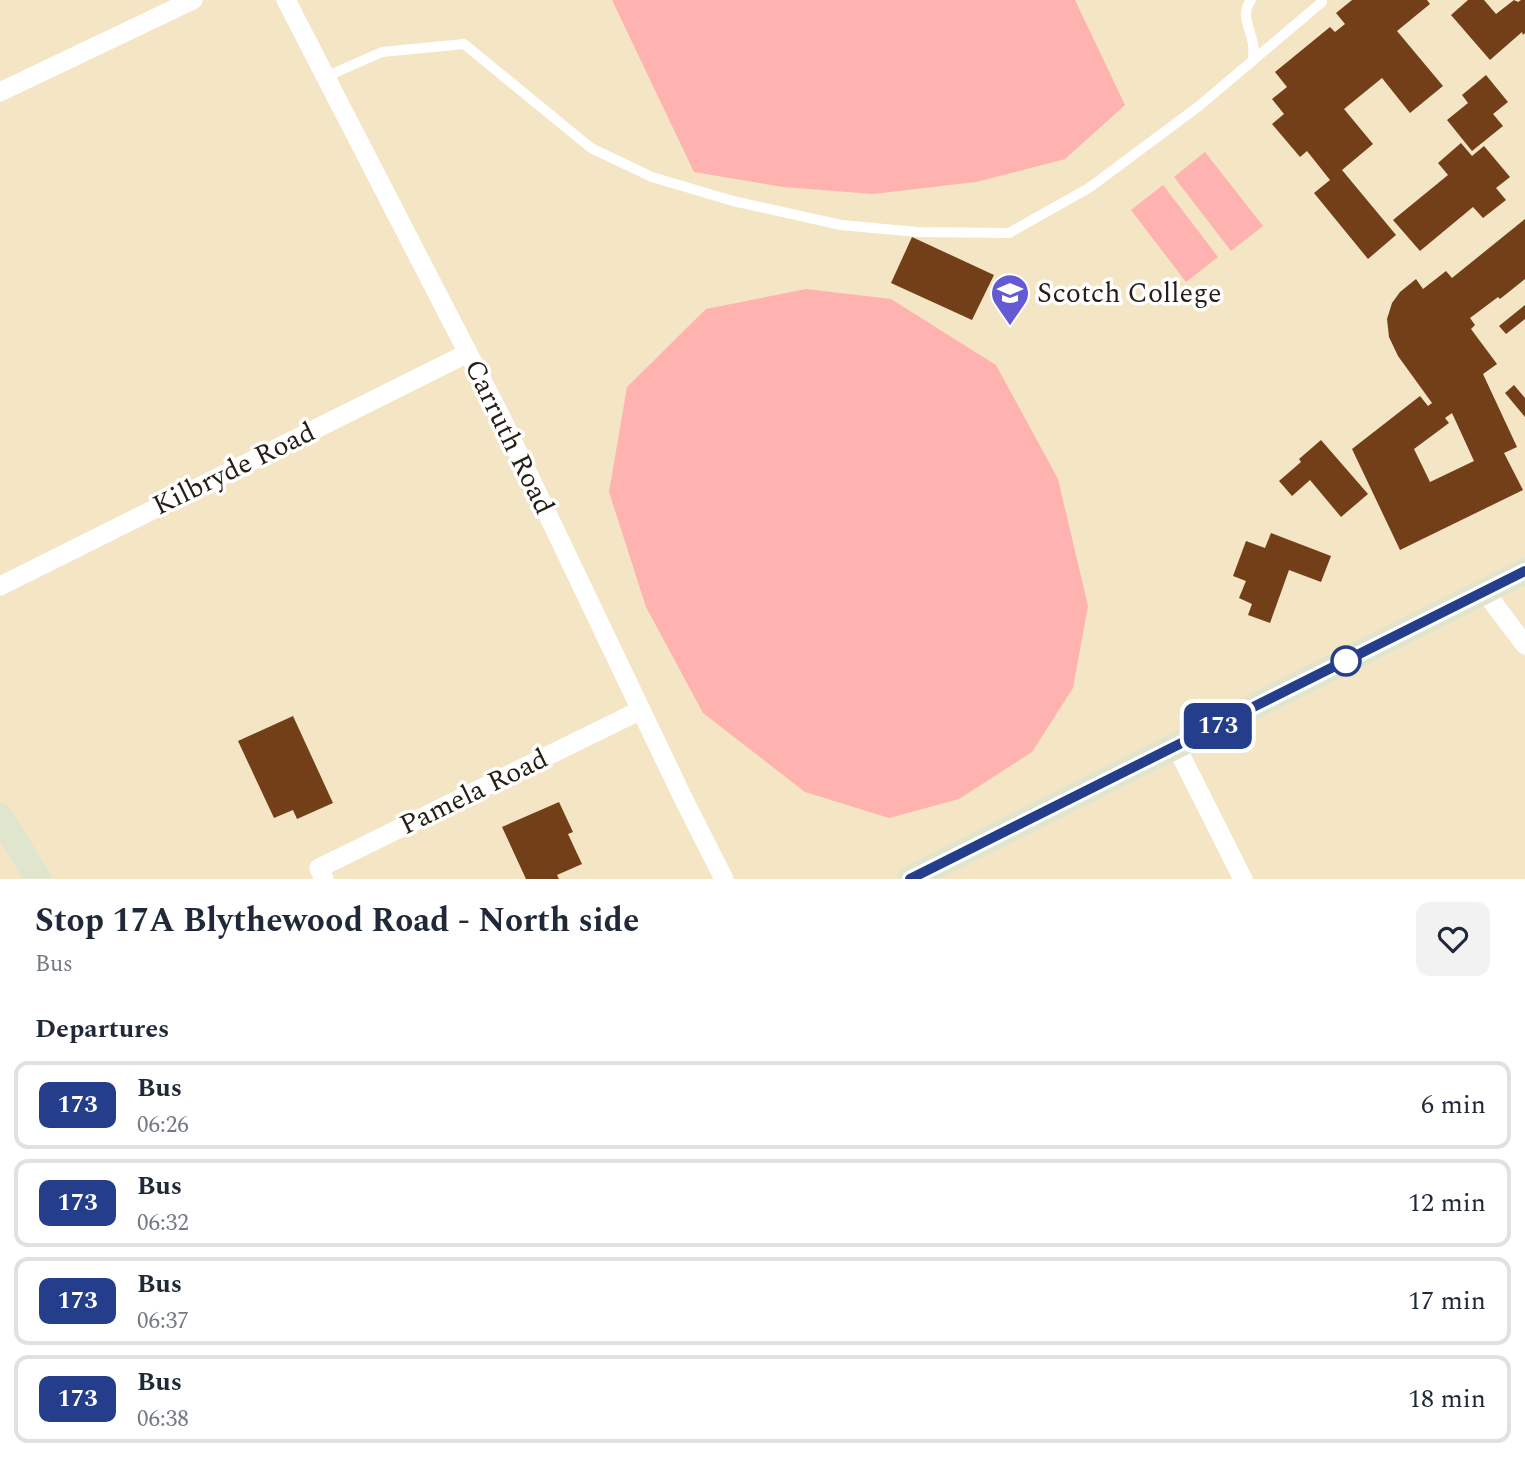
<!DOCTYPE html>
<style>
:root{--surface:#fff;--page:#f2f2f3;--text:#1f2937;--muted:#747a83;--line:#e0e1e3}
body{margin:0;font-family:Spectral,serif;background:var(--page);color:var(--text);height:100vh;display:flex;flex-direction:column;font-size:26px;white-space:nowrap}
*{box-sizing:border-box;margin:0}
p{font-size:23px;color:var(--muted)}
.icon{flex:none;width:38px;height:38px;fill:none;stroke:currentColor;stroke-width:2;stroke-linecap:round;stroke-linejoin:round}
.map{position:relative;height:879px;overflow:hidden}
.panel{display:flex;flex-direction:column;background:var(--surface);flex:1}
.panel>*{flex:none}
.badge{padding:0 14px;border-radius:10px;font-size:24px;line-height:46px}
.map>.badge{position:absolute;translate:-50% -50%;box-shadow:0 0 0 4px #fff}
h2{padding:0 35px;font-size:26px;line-height:63px}
.round{display:grid;place-items:center;flex:none;width:74px;height:74px;border-radius:14px;background:var(--page)}
.overview{display:flex;align-items:center;justify-content:space-between;height:119px;padding:0 35px}
h1{font-size:33px;font-weight:700;line-height:52px}
ul{padding:0;list-style:none}
li{display:flex;align-items:center;gap:21px;height:88px;margin:0 14px 10px;padding:0 21px;border:4px solid var(--line);border-radius:14px}
li div{flex:1}
li b{display:block;font-size:26px}
li em{font-style:normal}
li .badge{min-width:77px;font-weight:700;text-align:center}
.map>svg:first-child{display:block}
.green{fill:#feb3b1}
.building{fill:#733f19;fill-rule:evenodd}
.lines{fill:none;stroke-linecap:round;stroke-linejoin:round}
.service{stroke:#fff;stroke-width:10}
.minor{stroke:#fff;stroke-width:19}
.secondary{stroke:#e0e5ce;stroke-width:26}
.line-casing{stroke:#fff;stroke-width:16}
.line{stroke:#243e8c;stroke-width:10}
.stop-dot{fill:#fff;stroke:#243e8c;stroke-width:3.5}
.labels{text-anchor:middle;dominant-baseline:central;stroke-width:7;stroke-linejoin:round;paint-order:stroke}
.poi-label{font-size:28px;fill:#251f13;stroke:#fff;text-anchor:start}
.street-label{font-size:28px;fill:#251f13;stroke:#fff}
</style>
<div class="map">
<svg width="1525" height="879" viewBox="0 0 1525 879">
<rect width="100%" height="100%" fill="#f4e5c4"/>
<g class="green">
<polygon points="612,0 1075,0 1125,105 1065,159 976,182 873,194 783,187 694,172"/>
<polygon points="1205,152 1263,226 1231,251 1174,177"/>
<polygon points="1163,185 1218,257 1186,282 1131,210"/>
<polygon points="806,289 891,299 996,365 1058,479 1088,606 1073,688 1032,752 959,799 889,818 805,792 703,713 646,607 609,492 627,387 706,309"/>
</g>
<g class="building">
<polygon points="1352,0 1427,0 1430,4 1397,31 1443,86 1410,113 1382,78 1344,109 1373,144 1342,170 1396,235 1368,259 1314,193 1330,180 1307,151 1300,157 1272,124 1284,114 1272,99 1287,87 1275,72 1330,27 1335,32 1345,24 1336,13"/>
<polygon points="1468,0 1484,0 1496,14 1514,0 1518,2 1521,0 1525,0 1525,33 1523,35 1522,32 1490,60 1451,15"/>
<polygon points="1486,75 1508,102 1493,114 1503,126 1472,151 1447,120 1468,103 1462,95"/>
<polygon points="1461,143 1472,156 1484,146 1510,177 1496,188 1506,200 1483,218 1473,207 1420,251 1393,220 1448,175 1438,163"/>
<path d="M 1525,219 L 1525,279 L 1500,299 L 1498,297 L 1470,318 L 1475,325 L 1471,329 L 1497,364 L 1483,374 L 1517,447 L 1504,453 L 1523,490 L 1400,550 L 1352,449 L 1420,396 L 1428,406 L 1432,403 L 1398,356 L 1389,337 L 1387,319 L 1392,303 L 1400,292 L 1416,279 L 1423,289 L 1446,271 L 1452,278 ZM 1452,413 L 1474,461 L 1430,482 L 1414,449 L 1449,423 L 1445,418 Z"/>
<polygon points="912,237 994,275 972,320 891,283"/>
<polygon points="1525,305 1525,319 1506,334 1499,326"/>
<polygon points="1514,385 1525,398 1525,417 1505,393"/>
<polygon points="1321,440 1368,494 1341,517 1310,480 1292,496 1279,481 1301,462 1299,459"/>
<polygon points="1271,533 1331,556 1321,582 1289,570 1270,623 1248,615 1252,604 1239,598 1246,581 1233,576 1246,541 1265,548"/>
<polygon points="293,716 333,803 297,819 293,810 274,818 238,741"/>
<polygon points="559,802 573,832 568,834 582,864 557,875 559,879 526,879 502,827"/>
</g>
<g class="lines">
<g class="service">
<path d="M 1251,0 C 1240,15 1250,27 1253,44 C 1254,49 1253,55 1253,61"/>
<polyline points="325,77 382,52 464,44 591,148 652,177 733,201 841,225 917,232 1009,233 1089,188 1199,106 1322,2 1322,0"/>
</g>
<g class="minor">
<polyline points="286,0 503,421 683,798 724,879"/>
<polyline points="0,92 193,0"/>
<polyline points="0,586 468,353"/>
<polyline points="1485,592 1525,645"/>
<polyline points="1176,746 1243,879"/>
<polyline points="324,879 319,868 641,710"/>
</g>
<g class="secondary">
<polyline points="0,816 38,879"/>
<polyline points="910,879 1525,571"/>
</g>
</g>
<g class="lines">
<defs>
<polyline id="line" points="910,879 1525,571"/>
</defs>
<use href="#line" class="line-casing"/>
<use href="#line" class="line"/>
</g>
<defs>
<symbol id="university-pin" viewBox="-11 -11 22 30"><path d="M0 17L-7.5 6A9.5 9.5 0 1 1 7.5 6Z" fill="#645bd4" stroke="#fff"/><path d="M0-5L7-2L0 1L-7-2ZM-4 1L0 2.5L4 1V4Q0 6-4 4Z" fill="#fff"/></symbol>
</defs>
<g fill-rule="evenodd">
<use href="#university-pin" x="988" y="271" width="44" height="60"/>
</g>
<circle class="stop-dot" cx="1346" cy="661" r="14"/>
<g class="labels">
<g class="poi-label">
<text x="1037" y="293">Scotch College</text>
</g>
<g class="street-label">
<text transform="translate(509 437) rotate(64)">Carruth Road</text>
<text transform="translate(234 469) rotate(-26)">Kilbryde Road</text>
<text transform="translate(474 792) rotate(-26)">Pamela Road</text>
</g>
</g>
</svg>
<b class="badge" style="left:1218px;top:726px;background:#243e8c;color:#fff">173</b>
</div>
<section class="panel">
<div class="overview"><div><h1>Stop 17A Blythewood Road - North side</h1><p>Bus</p></div><a class="round"><svg class="icon" aria-label="heart" viewBox="0 0 24 24"><path d="M12 20l-8-8c-3-5 5-10 8-4 3-6 11-1 8 4z"/></svg></a></div>
<h2>Departures</h2>
<ul>
<li><span class="badge" style="background:#243e8c;color:#fff">173</span><div><b>Bus</b><p>06:26</p></div><em>6 min</em></li>
<li><span class="badge" style="background:#243e8c;color:#fff">173</span><div><b>Bus</b><p>06:32</p></div><em>12 min</em></li>
<li><span class="badge" style="background:#243e8c;color:#fff">173</span><div><b>Bus</b><p>06:37</p></div><em>17 min</em></li>
<li><span class="badge" style="background:#243e8c;color:#fff">173</span><div><b>Bus</b><p>06:38</p></div><em>18 min</em></li>
</ul>
</section>
